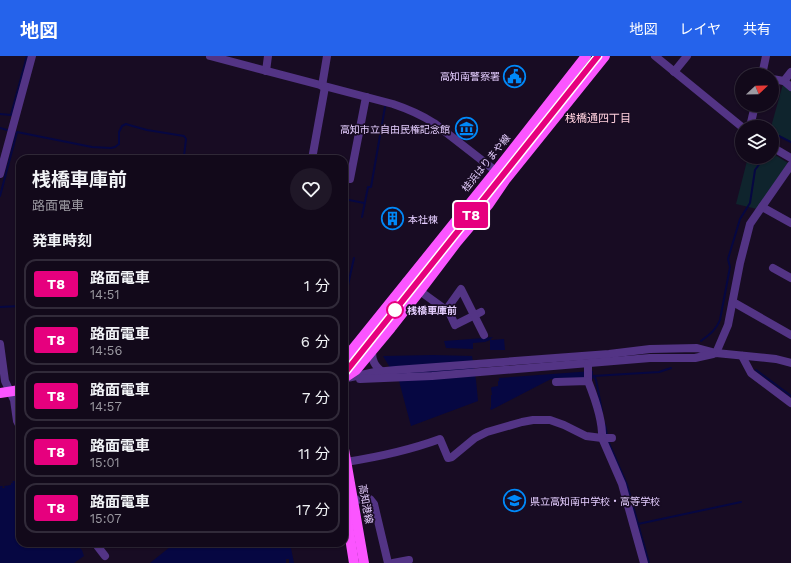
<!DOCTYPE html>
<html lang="ja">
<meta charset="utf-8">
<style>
:root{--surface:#12091a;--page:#1f1727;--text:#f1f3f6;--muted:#9c9aa2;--line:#312a39;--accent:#2563eb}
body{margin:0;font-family:"Work Sans","Noto Sans JP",sans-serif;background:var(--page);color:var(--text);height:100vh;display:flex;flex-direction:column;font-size:15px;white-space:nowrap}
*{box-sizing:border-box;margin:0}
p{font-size:13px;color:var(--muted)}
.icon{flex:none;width:22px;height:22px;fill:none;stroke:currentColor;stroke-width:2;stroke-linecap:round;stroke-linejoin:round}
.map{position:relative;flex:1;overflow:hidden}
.panel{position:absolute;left:16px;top:99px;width:332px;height:392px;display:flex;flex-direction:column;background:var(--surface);border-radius:12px;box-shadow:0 1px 3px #0004,0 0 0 1px var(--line)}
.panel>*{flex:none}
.badge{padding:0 8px;border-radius:3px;font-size:14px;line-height:26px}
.needle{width:26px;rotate:68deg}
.fabs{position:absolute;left:735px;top:12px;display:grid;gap:8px}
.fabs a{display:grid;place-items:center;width:44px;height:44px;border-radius:50%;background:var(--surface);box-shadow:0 1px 3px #0004,0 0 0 1px var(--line);font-size:20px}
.map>.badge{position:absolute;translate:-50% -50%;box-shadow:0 0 0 2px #fff}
h2{padding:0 16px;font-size:15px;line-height:36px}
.round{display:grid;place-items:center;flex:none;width:42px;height:42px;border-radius:21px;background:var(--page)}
.headline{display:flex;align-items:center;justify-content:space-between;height:68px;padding:0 16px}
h1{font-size:19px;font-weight:700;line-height:30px}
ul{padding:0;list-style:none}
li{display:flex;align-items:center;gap:12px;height:50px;margin:0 8px 6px;padding:0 8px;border:2px solid var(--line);border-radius:12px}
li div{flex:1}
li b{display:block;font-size:15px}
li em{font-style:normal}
li .badge{min-width:44px;font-weight:700;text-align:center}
header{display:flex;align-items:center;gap:24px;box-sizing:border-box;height:56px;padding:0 20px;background:var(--accent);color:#fff}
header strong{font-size:19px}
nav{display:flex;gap:22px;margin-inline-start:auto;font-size:14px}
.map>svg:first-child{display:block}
.green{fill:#0f242d}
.water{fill:#060742}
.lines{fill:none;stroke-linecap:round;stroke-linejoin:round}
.stream{stroke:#060742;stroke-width:2}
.minor{stroke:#533485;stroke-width:8}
.major{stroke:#fb55ff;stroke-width:10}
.tram{stroke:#0089f9;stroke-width:1}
.line-casing{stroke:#fff;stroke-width:9}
.line{stroke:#e6007e;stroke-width:6}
.stop-dot{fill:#fff;stroke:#e6007e;stroke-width:2}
.labels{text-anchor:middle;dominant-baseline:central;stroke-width:3.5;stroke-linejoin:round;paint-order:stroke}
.poi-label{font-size:10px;fill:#e5ceff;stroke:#180c23;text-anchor:end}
.street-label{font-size:10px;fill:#e5ceff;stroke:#180c23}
.stop-label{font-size:10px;font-weight:bold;fill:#e5ceff;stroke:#180c23;text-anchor:start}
.neighbourhood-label{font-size:11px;fill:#ffd0dd;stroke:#180c23}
</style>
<header>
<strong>地図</strong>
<nav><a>地図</a><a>レイヤ</a><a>共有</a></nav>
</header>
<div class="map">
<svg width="791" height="507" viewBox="0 0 791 507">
<rect width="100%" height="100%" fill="#180c23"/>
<g class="green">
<polygon points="783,28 791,34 791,86 772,77 771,71"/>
<polygon points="772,97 788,107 757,153 736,148 748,101 772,101"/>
</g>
<g class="water">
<polygon points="493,281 491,283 491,284 504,283 505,294 490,294 490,284 485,286 473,287 473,293 446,292 444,285 484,282"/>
<polygon points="433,299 472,300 476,324 478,345 411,370 399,325 398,325 383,300"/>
<polygon points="593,315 593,323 551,323 491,354 490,352 491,351 491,339 492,339 491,332 492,331 498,330 498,325 499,325 499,322"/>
<polygon points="19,424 20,426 20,487 76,487 79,490 74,494 79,491 82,494 84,500 74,507 0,507 0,430 3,430 2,432 5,432 4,430 11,429 11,427 13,427 12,425 16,425 17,426 17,425"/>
<polygon points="175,487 290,487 294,507 289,507 289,503 286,503 286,507 150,507"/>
</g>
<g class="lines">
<g class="stream">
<polyline points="0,58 11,59 27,0"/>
<polyline points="0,72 7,74"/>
<polyline points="774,89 779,80 791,86"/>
<polyline points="0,140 17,76 92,91 111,92 115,91 119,88 119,76 122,70 126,68 129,69 147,74 184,80 186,83 184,100 204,103"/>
<polyline points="344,143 364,147"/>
<polyline points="362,161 368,131 371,131 385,51"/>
<polyline points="344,247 354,202"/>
<polyline points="0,251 20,250"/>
<path d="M 701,285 C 710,278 716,274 720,264 L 730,211 L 728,203 L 740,163 L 750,147 L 755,114 L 763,103 L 765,101"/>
<polyline points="756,314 791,340"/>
<polyline points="593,320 659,316 671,312"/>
<polyline points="594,320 596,324 602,355"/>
<polyline points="605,369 607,379"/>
<polyline points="608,385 627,429 649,507"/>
<polyline points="638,468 741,446"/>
</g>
<g class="minor">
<path d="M 210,0 L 393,48 C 408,53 420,58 434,67 L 506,123"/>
<polyline points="655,0 742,71"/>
<polyline points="266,15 268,0"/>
<polyline points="674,16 687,0"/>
<polyline points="791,16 784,25 791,31"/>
<polyline points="762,19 766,0"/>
<polyline points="772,23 784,25"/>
<polyline points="322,30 327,0"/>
<polyline points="750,71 755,49"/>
<polyline points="772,91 791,102"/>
<polyline points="312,103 325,31"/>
<polyline points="0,118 32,0"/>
<polyline points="344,122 350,123 366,41"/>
<polyline points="762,151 791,167"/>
<polyline points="773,212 791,222"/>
<polyline points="406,225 446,254 450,258 455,269 481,256"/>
<polyline points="733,246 791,279"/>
<polyline points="446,254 461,233 484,279"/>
<polyline points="0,288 5,325 14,344 17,365 20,371"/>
<path d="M 372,295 C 372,304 374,310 383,316"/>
<polyline points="716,297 728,269 740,207 750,168 791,109"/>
<polyline points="742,300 751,317 791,347"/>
<polyline points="347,322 375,316 396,314 609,298 650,293 697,292 716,297 776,303 791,307"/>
<polyline points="360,323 432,320 650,302 695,302 713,298"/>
<polyline points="588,325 588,308"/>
<path d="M 556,326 L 588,325 C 594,340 603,365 602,382 L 612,382"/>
<path d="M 346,406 C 378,401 410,394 440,383 L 448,402 L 452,401 L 475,382 L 487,376 L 522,366 L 533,364 L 550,364 L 564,369 L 586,380 L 602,382 L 622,428 L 644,507"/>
<polyline points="353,444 368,443 370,443 374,448 388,507"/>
<polyline points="95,487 105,500"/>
<polyline points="393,507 409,504"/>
</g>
<g class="major">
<polyline points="344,304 496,115 586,0"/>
<polyline points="344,322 356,314 391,272 420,235 457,186 489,148 506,123 605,0"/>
<polyline points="0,337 20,334"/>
<polyline points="344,393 364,507"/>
<polyline points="344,444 354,507"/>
</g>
<polyline class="tram" points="344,318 598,0"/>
</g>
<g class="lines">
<defs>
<polyline id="line" points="344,318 598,0"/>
</defs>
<use href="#line" class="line-casing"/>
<use href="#line" class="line"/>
</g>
<defs>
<symbol id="civic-ring" viewBox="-11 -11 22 22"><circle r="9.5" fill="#180c23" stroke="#0089f9" stroke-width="1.5"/><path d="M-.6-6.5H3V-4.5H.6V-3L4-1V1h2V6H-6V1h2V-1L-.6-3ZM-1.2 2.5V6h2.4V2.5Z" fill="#0089f9"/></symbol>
<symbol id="museum-ring" viewBox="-11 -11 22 22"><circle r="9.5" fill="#180c23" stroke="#0089f9" stroke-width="1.5"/><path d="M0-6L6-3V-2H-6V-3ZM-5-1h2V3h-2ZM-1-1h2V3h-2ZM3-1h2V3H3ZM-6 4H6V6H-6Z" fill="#0089f9"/></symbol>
<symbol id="building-ring" viewBox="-11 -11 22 22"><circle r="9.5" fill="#180c23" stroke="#0089f9" stroke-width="1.5"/><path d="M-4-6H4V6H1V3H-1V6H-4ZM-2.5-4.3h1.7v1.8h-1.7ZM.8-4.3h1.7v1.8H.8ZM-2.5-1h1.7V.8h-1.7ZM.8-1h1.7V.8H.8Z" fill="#0089f9"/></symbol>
<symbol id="school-ring" viewBox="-11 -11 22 22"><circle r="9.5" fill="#180c23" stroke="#0089f9" stroke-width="1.5"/><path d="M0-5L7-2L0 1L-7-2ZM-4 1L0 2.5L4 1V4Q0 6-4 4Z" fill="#0089f9"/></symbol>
</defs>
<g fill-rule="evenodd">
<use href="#civic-ring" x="502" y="8" width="25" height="25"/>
<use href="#museum-ring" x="454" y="60" width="25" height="25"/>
<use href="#building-ring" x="380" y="150" width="25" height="25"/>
<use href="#school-ring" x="502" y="432" width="25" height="25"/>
</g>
<circle class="stop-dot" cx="395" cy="254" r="8"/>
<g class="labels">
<g class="poi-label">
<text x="500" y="20">高知南警察署</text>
<text x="450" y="73">高知市立自由民権記念館</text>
<text x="408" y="163" text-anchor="start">本社棟</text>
<text x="530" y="445" text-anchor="start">県立高知南中学校・高等学校</text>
</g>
<g class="street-label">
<text transform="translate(486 107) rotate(-51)">桂浜はりまや線</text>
<text transform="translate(366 448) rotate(80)">高知港線</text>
</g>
<g class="stop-label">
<text x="407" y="254">桟橋車庫前</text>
</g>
<g class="neighbourhood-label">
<text x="598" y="62">桟橋通四丁目</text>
</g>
</g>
</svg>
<div class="fabs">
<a><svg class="needle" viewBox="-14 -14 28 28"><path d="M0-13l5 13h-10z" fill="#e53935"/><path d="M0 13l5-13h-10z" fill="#9c9aa2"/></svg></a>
<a><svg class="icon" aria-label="layers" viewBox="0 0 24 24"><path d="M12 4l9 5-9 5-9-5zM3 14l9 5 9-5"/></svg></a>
</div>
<b class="badge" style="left:471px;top:159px;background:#e6007e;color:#fff">T8</b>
<section class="panel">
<div class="headline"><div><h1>桟橋車庫前</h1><p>路面電車</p></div><a class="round"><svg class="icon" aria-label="heart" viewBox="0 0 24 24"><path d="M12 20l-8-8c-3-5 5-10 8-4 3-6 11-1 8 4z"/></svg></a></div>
<h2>発車時刻</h2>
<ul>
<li><span class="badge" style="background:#e6007e;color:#fff">T8</span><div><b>路面電車</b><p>14:51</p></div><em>1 分</em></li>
<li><span class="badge" style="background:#e6007e;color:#fff">T8</span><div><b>路面電車</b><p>14:56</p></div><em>6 分</em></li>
<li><span class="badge" style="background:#e6007e;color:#fff">T8</span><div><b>路面電車</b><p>14:57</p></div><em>7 分</em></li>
<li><span class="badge" style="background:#e6007e;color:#fff">T8</span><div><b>路面電車</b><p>15:01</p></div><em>11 分</em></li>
<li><span class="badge" style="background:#e6007e;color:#fff">T8</span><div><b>路面電車</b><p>15:07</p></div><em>17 分</em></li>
</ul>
</section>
</div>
